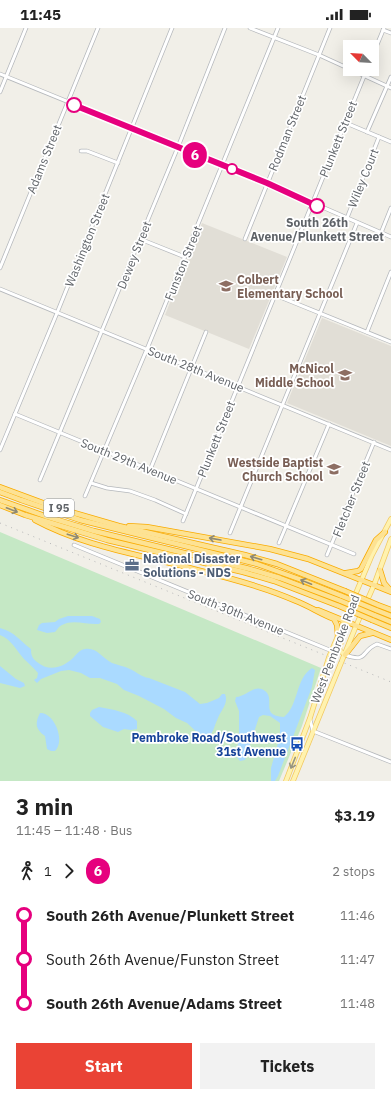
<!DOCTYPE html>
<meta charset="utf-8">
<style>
:root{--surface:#fff;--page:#f2f2f2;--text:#222;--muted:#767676;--accent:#ea4335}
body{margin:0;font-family:"IBM Plex Sans",sans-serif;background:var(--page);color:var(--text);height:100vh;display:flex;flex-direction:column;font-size:15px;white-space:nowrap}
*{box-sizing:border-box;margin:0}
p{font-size:13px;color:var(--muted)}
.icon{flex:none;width:22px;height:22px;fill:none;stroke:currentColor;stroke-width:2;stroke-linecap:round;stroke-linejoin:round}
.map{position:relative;height:753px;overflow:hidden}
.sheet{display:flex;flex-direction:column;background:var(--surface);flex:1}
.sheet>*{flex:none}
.badge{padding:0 8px;border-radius:13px;font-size:14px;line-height:26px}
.needle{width:26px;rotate:294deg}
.controls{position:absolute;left:343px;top:12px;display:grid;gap:8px}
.controls a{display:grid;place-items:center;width:36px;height:36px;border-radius:0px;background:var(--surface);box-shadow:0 4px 16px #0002;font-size:20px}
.map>.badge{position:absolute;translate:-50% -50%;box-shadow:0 0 0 2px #fff}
.legs{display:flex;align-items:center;gap:6px;height:44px;padding:0 16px;font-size:13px}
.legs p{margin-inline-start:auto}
.head{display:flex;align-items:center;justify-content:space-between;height:68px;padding:0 16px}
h1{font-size:22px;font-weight:800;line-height:30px}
.action{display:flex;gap:8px;margin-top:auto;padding:8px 16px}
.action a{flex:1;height:46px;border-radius:0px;background:var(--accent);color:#fff;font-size:16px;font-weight:800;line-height:46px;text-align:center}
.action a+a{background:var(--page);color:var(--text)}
ul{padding:0 16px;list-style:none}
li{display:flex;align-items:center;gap:14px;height:44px;font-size:15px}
li i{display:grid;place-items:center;width:6px;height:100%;margin:0 5px;background:currentColor}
li i::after{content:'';width:10px;height:10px;margin:-5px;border:3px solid;border-radius:50%;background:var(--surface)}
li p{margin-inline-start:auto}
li:first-child i{background:linear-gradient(#0000 50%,currentColor 0)}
li:last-child i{background:linear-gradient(currentColor 50%,#0000 0)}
.status{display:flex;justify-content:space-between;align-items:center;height:28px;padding:0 20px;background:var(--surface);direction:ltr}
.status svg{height:11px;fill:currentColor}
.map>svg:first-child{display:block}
.education{fill:#e1ded6}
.green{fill:#c5e8c5}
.water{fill:#aadaff}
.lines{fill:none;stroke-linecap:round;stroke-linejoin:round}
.minor-casing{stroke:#b5b8bc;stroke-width:4.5}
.major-casing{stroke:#f2c960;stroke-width:5.5}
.highway-casing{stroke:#f9ab00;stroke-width:6}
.minor{stroke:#fff;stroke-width:3}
.major{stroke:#fff2af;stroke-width:4}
.highway{stroke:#fde293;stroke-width:4.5}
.rail{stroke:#b6b7b8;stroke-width:1;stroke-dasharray:1 5;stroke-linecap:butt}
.highway-bridge-casing{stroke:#f9ab00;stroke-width:6;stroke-linecap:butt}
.highway-bridge{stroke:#fde293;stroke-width:4.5}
.oneway{stroke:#8e8975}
.oneway2{stroke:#979581}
.line-1-casing{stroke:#fff;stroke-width:9}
.line-1{stroke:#e6007e;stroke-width:6}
.stop-1-dot{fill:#fff;stroke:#e6007e;stroke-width:2}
.labels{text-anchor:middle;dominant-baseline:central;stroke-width:3.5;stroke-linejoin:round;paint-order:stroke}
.shield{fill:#fff;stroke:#8f9295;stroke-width:1}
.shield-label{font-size:11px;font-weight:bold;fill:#5f6368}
.street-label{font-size:12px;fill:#5f6368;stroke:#fff}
.stop-label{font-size:12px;font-weight:bold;fill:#5f6368;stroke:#fff}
.education-label{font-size:12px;font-weight:bold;fill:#785e54;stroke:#fff;text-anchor:end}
.service-label{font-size:12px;font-weight:bold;fill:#4e5e75;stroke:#fff;text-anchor:start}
.transit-label{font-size:12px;font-weight:bold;fill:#164399;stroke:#fff;text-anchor:end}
</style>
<div class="status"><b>11:45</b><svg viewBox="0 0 49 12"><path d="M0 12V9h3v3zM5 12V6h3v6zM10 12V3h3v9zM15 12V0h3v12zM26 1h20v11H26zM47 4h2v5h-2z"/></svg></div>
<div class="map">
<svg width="391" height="753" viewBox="0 0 391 753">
<rect width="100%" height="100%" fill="#f1efe8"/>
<g class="education">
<polygon points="202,195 287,229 249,321 165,287"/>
<polygon points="322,290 391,318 391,418 287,375"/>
</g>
<polygon class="green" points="0,504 321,640 302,698 279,753 0,753"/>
<g class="water">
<path d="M 68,588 L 92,588 L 100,591 L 101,594 L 99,596 C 87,597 73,591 62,597 C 58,599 58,601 55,604 L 47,605 L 37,602 L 39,597 L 42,595 L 55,594 L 59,591 Z"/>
<path d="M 0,600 C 15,604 19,612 31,621 C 31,627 32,630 37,634 C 49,644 62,640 73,630 C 77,626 79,622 85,621 C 97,619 102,630 112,635 C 117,637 124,638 130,641 C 137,644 141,649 149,650 L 185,664 L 200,676 L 207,675 L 219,670 L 222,666 L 225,666 C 229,675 221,682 218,690 C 214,698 214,705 207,710 L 202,709 L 187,695 L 176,690 L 164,681 L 139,668 L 124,662 L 117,656 L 100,650 L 90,650 L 81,645 L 69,642 L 61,643 L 41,651 L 37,655 L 34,652 L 37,650 L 38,645 C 34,640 29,636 24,631 C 16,622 12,612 0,607 Z"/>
<polygon points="0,638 16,651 24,655 25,658 20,660 0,655"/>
<path d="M 312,640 L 315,642 L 312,659 L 278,748 L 275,753 L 271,753 L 271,740 L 280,708 L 280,695 L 270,688 L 263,687 L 259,689 L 245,732 L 240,733 L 236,728 L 239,710 L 239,683 L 235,673 L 236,669 C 246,669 255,655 265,663 C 276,671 259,688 284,689 C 299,677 295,651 312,640 Z"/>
<path d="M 99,679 C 113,682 127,683 137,693 L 137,701 L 131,702 L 124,701 L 118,704 L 103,699 L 90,688 L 90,685 L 92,682 Z"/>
<path d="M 40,685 C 54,684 66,713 55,723 L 51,723 L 47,721 L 45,708 C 35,701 35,695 40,685 Z"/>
</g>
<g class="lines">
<defs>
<g id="minor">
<polyline points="250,0 319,27 391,60"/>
<polyline points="383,2 391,5"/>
<polyline points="372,29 384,0"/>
<polyline points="0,46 267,155 391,209"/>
<polyline points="0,64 26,0"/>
<polyline points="346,95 391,114"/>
<polyline points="367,104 391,49"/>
<polyline points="81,123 87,123 118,135"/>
<polyline points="347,190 379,109"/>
<polyline points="381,205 391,180"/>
<polyline points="140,211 185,229"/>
<polyline points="245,211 330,0"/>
<polyline points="0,240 98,0"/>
<polyline points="0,261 391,422"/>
<polyline points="275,267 391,314"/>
<polyline points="367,304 391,244"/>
<polyline points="15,386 354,526"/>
<polyline points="0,422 57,285 172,0"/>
<polyline points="150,442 206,304"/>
<polyline points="40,452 178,119 225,0"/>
<polyline points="91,455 107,460 130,463 155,472 186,486"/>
<polyline points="85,468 147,321 278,0"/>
<polyline points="183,493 367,41"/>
<polyline points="230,505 357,195"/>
<polyline points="279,515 329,396"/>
<polyline points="74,517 332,623"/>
<polyline points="327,527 374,414"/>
<path d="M 345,627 C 369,635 360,623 377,616 L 391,621"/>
<polyline points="310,692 313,703 391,734"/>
</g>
<g id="major">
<polyline points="345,627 339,622 345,597"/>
<polyline points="286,753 310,690 329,629 372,527 391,491"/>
<polyline points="293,753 356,598 374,557 391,511"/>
</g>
<g id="highway">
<polyline points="0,459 54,479 119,498 245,527 277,536 345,563"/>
<polyline points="0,464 21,472 80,492 257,536 299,551 342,568"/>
<polyline points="0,472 45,488 94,503 250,541 280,550 341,573"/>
<polyline points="0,477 25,487 107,512 243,544 274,553 339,578"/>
<path d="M 35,492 C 85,519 143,527 197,542 C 230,550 265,559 296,573 C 309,578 321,586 334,591 L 337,597 L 338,609"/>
<polyline points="129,498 147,499 270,521 308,531 391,564"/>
<polyline points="380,542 384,555 391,563"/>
<polyline points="346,545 358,543 361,541 376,512 385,504"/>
<polyline points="378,577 391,582"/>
<polyline points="318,582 391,612"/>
<polyline points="376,582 391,588"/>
<polyline points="374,587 391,594"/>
<polyline points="372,592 391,600"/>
<polyline points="345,627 360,608 372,605"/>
</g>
</defs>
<use href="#minor" class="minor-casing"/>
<use href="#major" class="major-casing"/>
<use href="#highway" class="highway-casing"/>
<use href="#minor" class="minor"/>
<use href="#major" class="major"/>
<use href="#highway" class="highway"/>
<polyline class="rail" points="0,495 391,654"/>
<defs>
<g id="highway-bridge">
<polyline points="345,563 378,577"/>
<polyline points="342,568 376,582"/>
<polyline points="341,573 374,587"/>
<polyline points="339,578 372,592"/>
</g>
</defs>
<use href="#highway-bridge" class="highway-bridge-casing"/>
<use href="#highway-bridge" class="highway-bridge"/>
</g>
<defs><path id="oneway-shaft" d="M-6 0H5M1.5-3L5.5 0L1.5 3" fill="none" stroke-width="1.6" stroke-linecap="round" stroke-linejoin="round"/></defs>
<g class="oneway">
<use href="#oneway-shaft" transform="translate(12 482) rotate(21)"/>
<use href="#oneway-shaft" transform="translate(73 508) rotate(18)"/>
<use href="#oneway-shaft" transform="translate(215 511) rotate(-170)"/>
<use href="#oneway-shaft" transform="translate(256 530) rotate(-164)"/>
<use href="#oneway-shaft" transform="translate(306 554) rotate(-158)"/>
</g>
<use class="oneway2" href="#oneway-shaft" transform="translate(293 735) rotate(112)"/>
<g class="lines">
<defs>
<polyline id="line-1" points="74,77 267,155 317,178"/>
</defs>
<use href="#line-1" class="line-1-casing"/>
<use href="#line-1" class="line-1"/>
</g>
<defs>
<symbol id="school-bare" viewBox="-9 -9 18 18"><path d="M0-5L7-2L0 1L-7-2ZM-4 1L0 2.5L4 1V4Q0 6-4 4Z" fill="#8d6e63" stroke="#fff" stroke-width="2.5" paint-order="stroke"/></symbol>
<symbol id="office-bare" viewBox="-9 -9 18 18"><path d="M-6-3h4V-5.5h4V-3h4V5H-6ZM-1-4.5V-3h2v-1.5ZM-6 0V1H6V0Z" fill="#5c6f8a" stroke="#fff" stroke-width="2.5" paint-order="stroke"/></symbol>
<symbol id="bus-bare" viewBox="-9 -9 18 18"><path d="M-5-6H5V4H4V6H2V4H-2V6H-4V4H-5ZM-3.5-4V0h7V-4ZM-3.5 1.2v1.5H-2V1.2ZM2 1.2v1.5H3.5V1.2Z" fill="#1a4fb4" stroke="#fff" stroke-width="2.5" paint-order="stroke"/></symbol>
</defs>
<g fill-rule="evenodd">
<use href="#school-bare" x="216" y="248" width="20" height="20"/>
<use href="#school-bare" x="335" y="337" width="20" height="20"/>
<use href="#school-bare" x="324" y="431" width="20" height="20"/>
<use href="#office-bare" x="122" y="527" width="20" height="20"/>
<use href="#bus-bare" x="287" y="706" width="20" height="20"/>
</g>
<g class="stop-1-dot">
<circle cx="74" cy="77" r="7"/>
<circle cx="232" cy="141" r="5"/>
<circle cx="317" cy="178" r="7"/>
</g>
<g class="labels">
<rect class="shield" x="44" y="471" width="30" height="18" rx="3"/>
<g class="shield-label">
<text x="59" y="480">I 95</text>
</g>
<g class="street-label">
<text transform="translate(287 105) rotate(-68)">Rodman Street</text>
<text transform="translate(338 111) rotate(-68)">Plunkett Street</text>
<text transform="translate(44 131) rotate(-68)">Adams Street</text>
<text transform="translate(363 150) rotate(-68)">Wiley Court</text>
<text transform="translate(87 212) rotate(-68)">Washington Street</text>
<text transform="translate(134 227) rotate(-68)">Dewey Street</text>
<text transform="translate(183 235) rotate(-68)">Funston Street</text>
<text transform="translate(196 341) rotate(22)">South 28th Avenue</text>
<text transform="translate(216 411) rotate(-68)">Plunkett Street</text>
<text transform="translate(129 433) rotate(22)">South 29th Avenue</text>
<text transform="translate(351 471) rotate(-68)">Fletcher Street</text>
<text transform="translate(236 584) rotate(22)">South 30th Avenue</text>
<text transform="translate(335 621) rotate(-69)">West Pembroke Road</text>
</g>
<g class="stop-label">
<text x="317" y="194">South 26th<tspan x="317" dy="14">Avenue/Plunkett Street</tspan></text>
</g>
<g class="education-label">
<text x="237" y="251" text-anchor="start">Colbert<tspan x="237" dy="14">Elementary School</tspan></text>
<text x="334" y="340">McNicol<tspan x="334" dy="14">Middle School</tspan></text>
<text x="323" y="434">Westside Baptist<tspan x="323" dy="14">Church School</tspan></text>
</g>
<g class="service-label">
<text x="143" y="530">National Disaster<tspan x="143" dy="14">Solutions - NDS</tspan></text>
</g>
<g class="transit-label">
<text x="286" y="709">Pembroke Road/Southwest<tspan x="286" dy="14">31st Avenue</tspan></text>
</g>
</g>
</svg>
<div class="controls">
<a><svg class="needle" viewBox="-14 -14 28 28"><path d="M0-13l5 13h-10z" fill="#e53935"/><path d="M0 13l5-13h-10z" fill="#767676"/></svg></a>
</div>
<b class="badge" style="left:195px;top:127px;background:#e6007e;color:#fff">6</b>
</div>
<section class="sheet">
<div class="head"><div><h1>3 min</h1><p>11:45 – 11:48 · Bus</p></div><b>$3.19</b></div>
<div class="legs"><svg class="icon" aria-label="walk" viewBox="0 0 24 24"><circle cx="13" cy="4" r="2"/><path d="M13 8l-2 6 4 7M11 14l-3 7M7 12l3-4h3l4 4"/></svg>1<svg class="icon" aria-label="forward" viewBox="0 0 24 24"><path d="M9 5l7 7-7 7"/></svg><b class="badge" style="background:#e6007e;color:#fff">6</b><p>2 stops</p></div>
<ul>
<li><i style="color:#e6007e"></i><b>South 26th Avenue/Plunkett Street</b><p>11:46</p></li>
<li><i style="color:#e6007e"></i><span>South 26th Avenue/Funston Street</span><p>11:47</p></li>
<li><i style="color:#e6007e"></i><b>South 26th Avenue/Adams Street</b><p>11:48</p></li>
</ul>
<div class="action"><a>Start</a><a>Tickets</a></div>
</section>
